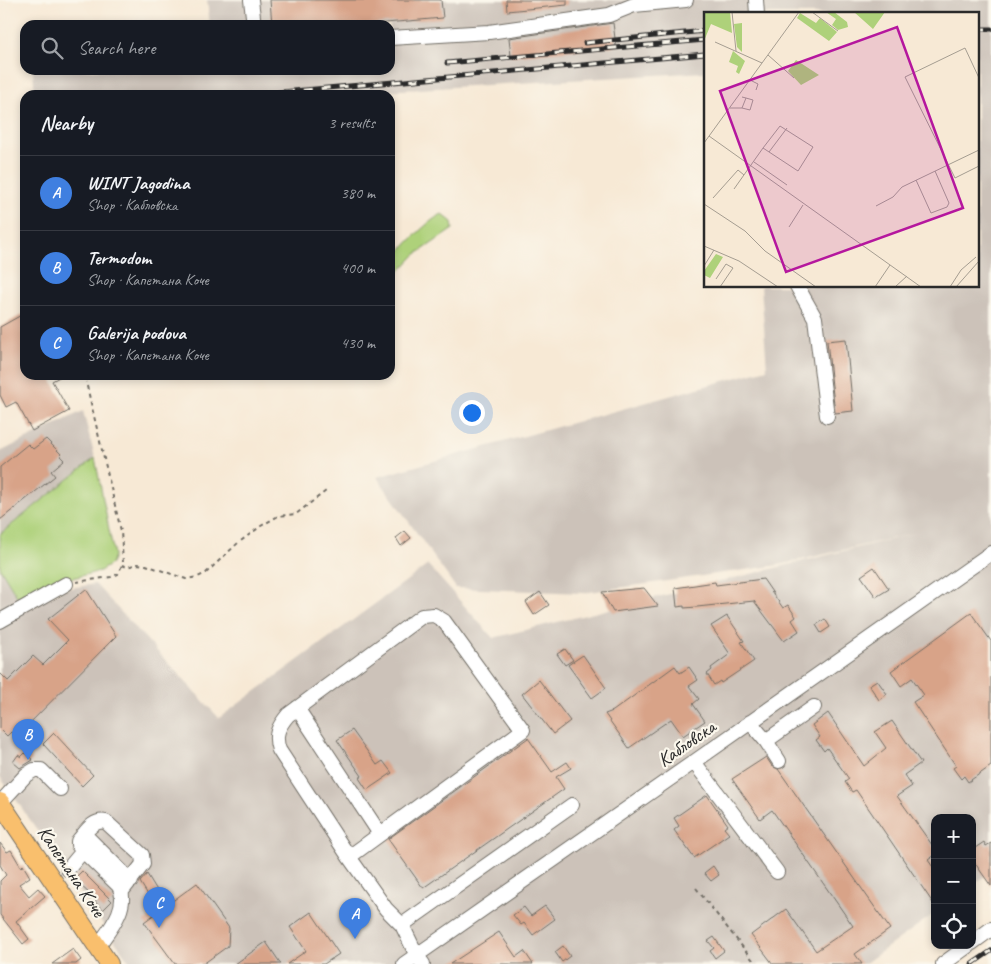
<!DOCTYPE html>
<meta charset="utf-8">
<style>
:root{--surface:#171b24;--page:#242831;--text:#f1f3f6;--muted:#9ea1a6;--line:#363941;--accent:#0b8043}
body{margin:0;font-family:Caveat,sans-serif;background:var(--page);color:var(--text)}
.controls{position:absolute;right:15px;bottom:15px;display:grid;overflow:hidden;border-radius:10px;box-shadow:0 2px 8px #0003}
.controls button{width:45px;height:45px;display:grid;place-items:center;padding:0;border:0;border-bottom:1px solid var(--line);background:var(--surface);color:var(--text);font:25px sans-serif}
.you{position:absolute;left:471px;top:412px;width:18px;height:18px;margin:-12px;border:4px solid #fff;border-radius:50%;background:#1a73e8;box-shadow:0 0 0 8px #1a73e833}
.badge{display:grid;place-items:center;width:32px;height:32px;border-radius:50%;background:var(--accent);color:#fff;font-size:16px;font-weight:700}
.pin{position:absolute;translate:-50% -41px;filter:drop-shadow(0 1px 2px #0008)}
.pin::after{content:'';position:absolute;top:26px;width:18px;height:15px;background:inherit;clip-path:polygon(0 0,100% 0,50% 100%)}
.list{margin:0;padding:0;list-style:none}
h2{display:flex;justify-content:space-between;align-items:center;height:65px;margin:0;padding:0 20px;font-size:21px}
h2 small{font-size:16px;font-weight:400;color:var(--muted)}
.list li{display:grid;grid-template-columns:32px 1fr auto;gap:15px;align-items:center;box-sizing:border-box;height:75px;padding:0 20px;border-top:1px solid var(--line)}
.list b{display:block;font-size:19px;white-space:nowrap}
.list p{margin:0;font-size:16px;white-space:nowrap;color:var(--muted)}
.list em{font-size:16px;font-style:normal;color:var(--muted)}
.icon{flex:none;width:28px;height:28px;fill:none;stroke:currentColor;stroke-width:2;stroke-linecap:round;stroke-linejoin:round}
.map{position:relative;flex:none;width:991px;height:964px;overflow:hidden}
.search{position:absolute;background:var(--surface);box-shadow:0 2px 8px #0003;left:20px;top:20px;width:375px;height:55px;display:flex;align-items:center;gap:12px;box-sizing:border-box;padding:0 18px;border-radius:15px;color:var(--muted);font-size:19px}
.panel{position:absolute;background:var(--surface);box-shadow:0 2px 8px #0003;left:20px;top:90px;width:375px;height:290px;border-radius:15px}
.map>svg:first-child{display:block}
.industrial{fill:#ccc2b9}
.green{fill:#aed17a;stroke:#6c7e52}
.building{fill:#d8a388}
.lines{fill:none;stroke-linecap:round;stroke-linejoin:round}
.minor-casing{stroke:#726e66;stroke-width:16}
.major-casing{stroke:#726e66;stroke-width:20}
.path{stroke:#726e66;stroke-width:2;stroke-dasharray:4 4;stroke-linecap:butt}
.minor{stroke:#fff;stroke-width:14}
.major{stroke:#f9bf6d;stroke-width:18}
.rail-casing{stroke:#2b2b2b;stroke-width:5}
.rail{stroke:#fbf7ec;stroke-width:3;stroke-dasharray:9;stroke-linecap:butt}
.labels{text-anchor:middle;stroke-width:4.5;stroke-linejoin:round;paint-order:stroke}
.street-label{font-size:20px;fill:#2b2b2b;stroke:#fbf7ec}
.inset-road{fill:none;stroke:#a59d91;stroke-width:1}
.view{fill:#b5179e;fill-opacity:0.15;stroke:#b5179e;stroke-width:2.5}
.inset-edge{fill:none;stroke:#2b2b2b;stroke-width:2.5}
</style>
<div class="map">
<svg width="991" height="964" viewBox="0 0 991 964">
<rect width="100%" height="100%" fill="#fbf7ec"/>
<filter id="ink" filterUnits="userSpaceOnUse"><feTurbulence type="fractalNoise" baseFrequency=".02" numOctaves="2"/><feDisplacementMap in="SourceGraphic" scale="10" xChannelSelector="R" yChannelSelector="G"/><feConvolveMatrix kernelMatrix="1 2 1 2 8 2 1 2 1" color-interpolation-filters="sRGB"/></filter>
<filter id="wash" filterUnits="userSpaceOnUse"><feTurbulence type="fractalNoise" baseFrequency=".0096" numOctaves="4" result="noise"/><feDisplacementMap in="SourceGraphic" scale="20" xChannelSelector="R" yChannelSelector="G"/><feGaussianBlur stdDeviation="1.12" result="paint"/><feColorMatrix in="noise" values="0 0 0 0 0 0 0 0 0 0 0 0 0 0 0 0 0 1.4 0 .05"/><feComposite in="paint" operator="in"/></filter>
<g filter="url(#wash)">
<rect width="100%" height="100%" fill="#f7e9d5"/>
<path class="industrial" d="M 207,0 L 991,0 L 991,872 L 972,885 L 972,818 L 935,818 L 935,913 L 864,964 L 131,964 L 0,777 L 0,625 L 65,589 L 95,584 L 219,718 L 428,565 L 493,638 L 924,531 L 779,565 L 582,593 L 456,588 L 377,477 L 767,369 L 761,286 L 977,286 L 977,14 L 705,14 L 705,72 L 317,95 L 35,95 L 33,70 L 390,70 L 390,25 L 210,25 Z
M 83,411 L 95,458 L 0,534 L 0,452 Z
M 0,568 L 21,603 L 0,616 Z"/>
<path class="green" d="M 442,214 L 452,222 L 453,229 L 415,255 L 390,281 L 390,261 C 405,247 425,222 442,214 Z
M 95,458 L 114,555 L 111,564 L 100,571 L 69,579 L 21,603 L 0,568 L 0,534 Z"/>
<g id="blocks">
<path class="building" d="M 270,0 L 441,0 L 443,18 L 362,25 L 272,25 Z
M 506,0 L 567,0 L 567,5 L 507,11 Z
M 613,23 L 616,46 L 511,56 L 509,38 Z
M 25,313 L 25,375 L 63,375 L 52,381 L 69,411 L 32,431 L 16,402 L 6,407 L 0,395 L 0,327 Z
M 846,339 L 853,411 L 835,413 L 827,341 Z
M 46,439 L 62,455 L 60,456 L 64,460 L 51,471 L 55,476 L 0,520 L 0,467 L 28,444 L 33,449 Z
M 405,531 L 411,538 L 401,546 L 396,538 Z
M 874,567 L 889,589 L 876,597 L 861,576 Z
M 763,579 L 783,608 L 788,605 L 796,617 L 792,620 L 799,631 L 784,641 L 754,601 L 697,607 L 684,608 L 684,606 L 677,607 L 675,588 L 715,582 L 716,585 Z
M 644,588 L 658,606 L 613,612 L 602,592 Z
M 86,589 L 116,636 L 16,737 L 11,732 L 7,736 L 0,729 L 0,673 L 8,681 L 33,656 L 43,665 L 68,640 L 48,619 Z
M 540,592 L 549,605 L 534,615 L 526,602 Z
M 971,613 L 991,641 L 991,766 L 968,782 L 964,776 L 961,779 L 953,768 L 956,766 L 913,702 L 924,695 L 912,678 L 901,686 L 891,671 Z
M 727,616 L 744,641 L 741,642 L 754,661 L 721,683 L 720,681 L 714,685 L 707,674 L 712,670 L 711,668 L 730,654 L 711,626 Z
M 825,619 L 830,627 L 821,633 L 816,625 Z
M 565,649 L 573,660 L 565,665 L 557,654 Z
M 583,655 L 606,688 L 592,698 L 568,665 Z
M 675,666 L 680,673 L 689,667 L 698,680 L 689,686 L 699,699 L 693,704 L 705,721 L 683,736 L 671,719 L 629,748 L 605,714 L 613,711 Z
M 539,680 L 570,721 L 553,734 L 522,694 Z
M 877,680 L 887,694 L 879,700 L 869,685 Z
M 828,713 L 864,766 L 886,748 L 875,732 L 892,721 L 921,763 L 904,775 L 912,786 L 897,796 L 935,849 L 935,855 L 928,860 L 935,870 L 935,906 L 856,790 L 852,792 L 845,782 L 849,779 L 827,748 L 824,751 L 816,740 L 820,737 L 812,725 Z
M 352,730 L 377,765 L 383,761 L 392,773 L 367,790 L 359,778 L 362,776 L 337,740 Z
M 54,733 L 93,775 L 82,786 L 43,744 Z
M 528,738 L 552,772 L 567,762 L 571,768 L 556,777 L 564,789 L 423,888 L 388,839 Z
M 25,753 L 33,760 L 20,768 L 13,762 L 18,755 L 21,757 Z
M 766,757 L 772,766 L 778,769 L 890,929 L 855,954 L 862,964 L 773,964 L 751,935 L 786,909 L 816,951 L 853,926 L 772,810 L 760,819 L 732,779 Z
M 707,795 L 728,825 L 724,828 L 729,834 L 694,858 L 674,830 L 679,826 L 674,818 Z
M 984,842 L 986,846 L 991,843 L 991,886 L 972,859 L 972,850 Z
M 0,843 L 7,852 L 11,850 L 21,867 L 23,865 L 30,877 L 19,884 L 29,896 L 38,888 L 45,896 L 16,921 L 29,939 L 23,944 L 0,915 L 0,881 L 6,875 L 0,865 Z
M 713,866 L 719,875 L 711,881 L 704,873 Z
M 82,871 L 112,901 L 103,910 L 95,902 L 96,900 L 74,879 Z
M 147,874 L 158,892 L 150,898 L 140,882 Z
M 197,883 L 229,928 L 228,946 L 203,964 L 175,964 L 144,922 Z
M 545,906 L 555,919 L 533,935 L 524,923 L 521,925 L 513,915 L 524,907 L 531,916 Z
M 311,912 L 339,954 L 324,964 L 287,964 L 306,951 L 290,927 Z
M 499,932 L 516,957 L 524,951 L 533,964 L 450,964 Z
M 714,937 L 724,951 L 715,958 L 710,951 L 714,948 L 708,941 Z
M 266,942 L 281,964 L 235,964 Z
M 563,946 L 570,956 L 562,962 L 555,952 Z
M 73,949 L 81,960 L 76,964 L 52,964 Z"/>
</g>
</g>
<g filter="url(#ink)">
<use href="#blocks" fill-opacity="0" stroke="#726e66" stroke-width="1"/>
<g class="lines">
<g class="minor-casing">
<path id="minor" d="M 251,0 L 254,25
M 756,0 L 757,14
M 390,38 L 489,32 L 609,15 L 634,5 L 686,0
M 797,286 L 815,318 L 827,416
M 0,621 L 66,584
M 297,708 L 380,834
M 750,722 L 766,741 L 779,761
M 766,741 L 814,707
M 694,762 L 777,872
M 0,803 L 26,775 L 34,770 L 41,770 L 60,789
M 84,834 L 131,881
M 83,851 L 78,845 L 78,841 C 86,832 93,819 106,822 L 142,855 L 143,864 L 122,891
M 349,857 L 523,730 L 444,621 L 434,615 L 422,616 L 288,715 C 278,727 274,735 279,750 L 349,857 L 386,909 L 402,925 L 417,956 L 423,964
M 68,869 L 83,851 L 119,886 C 130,907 109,930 98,946
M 402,925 L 572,805
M 972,943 L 991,929
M 404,964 L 694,762 L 991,553
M 943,964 L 969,945"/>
</g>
<g class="major-casing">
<path id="major" d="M 0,802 L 109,964"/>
</g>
<path class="path" d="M 122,565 L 127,567 L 138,564 L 146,565 L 186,579 L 198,577 L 206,573 L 238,543 L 261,526 L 278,516 L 296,514 L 326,491
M 76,582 L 111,577 L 118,574 L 123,563 L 121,531 L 86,382
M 696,888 L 756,964"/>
<use href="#minor" class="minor"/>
<use href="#major" class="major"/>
<g class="rail-casing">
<path id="rail" d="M 977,29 L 991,29
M 585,43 L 705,31
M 447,63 L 705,40
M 249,95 L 705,54
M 972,964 L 991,951"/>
</g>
<use href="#rail" class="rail"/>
</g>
</g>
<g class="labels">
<g class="street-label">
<text transform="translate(686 743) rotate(-35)" y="7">Кабловска</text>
<text transform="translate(72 871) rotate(56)" y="7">Капетана Коче</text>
</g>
</g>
<g transform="translate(704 12)">
<rect width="275" height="275" fill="#f7e9d5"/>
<path d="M 0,0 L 26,0 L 28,21 L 7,12 L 0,29 ZM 122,0 L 130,0 L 143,10 L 144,15 L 134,18 L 128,13 L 132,7 ZM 150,0 L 181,0 L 169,17 ZM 96,1 L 112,11 L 116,6 L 133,20 L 125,29 L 93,6 ZM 38,11 L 38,40 L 33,35 L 30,12 ZM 29,39 L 41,49 L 35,62 L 32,60 L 34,54 L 25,50 ZM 92,48 L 115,63 L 97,73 L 84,59 ZM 12,242 L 19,245 L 6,266 L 0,263 L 0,259 Z" fill="#aed17a"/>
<path class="inset-road" d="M 28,0 L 32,39M 108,0 L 134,19M 11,30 L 58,51M 64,43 L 90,66M 275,66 L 261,36 L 201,65 L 251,166 L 275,154M 46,68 L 54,72 L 52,78M 26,96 L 38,96 L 42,86 L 38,85M 38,96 L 46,98 L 49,88 L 42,86M 5,124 L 217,275M 0,131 L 95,0M 65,140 L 83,116M 50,150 L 83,173M 212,168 L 227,201 L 243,195 L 245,191 L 231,159M 30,177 L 59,136 L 76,114 L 109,135 L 94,159 L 59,136M 9,186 L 34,158 L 40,163M 0,192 L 41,219 L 61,239 L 112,275M 172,194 L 189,185 L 198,175 L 275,138M 85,215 L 99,193M 0,234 L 35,249 L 74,275M 0,254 L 10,238M 12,267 L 22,252 L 29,256 L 16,275M 171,275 L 186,253M 191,275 L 203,264M 246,275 L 257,258 L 272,245M 252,275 L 275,249"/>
<path class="view" d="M 193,15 L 259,196 L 82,260 L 16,79 Z"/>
<rect width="275" height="275" class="inset-edge"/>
</g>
</svg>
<div class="controls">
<button>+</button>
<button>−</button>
<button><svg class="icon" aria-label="locate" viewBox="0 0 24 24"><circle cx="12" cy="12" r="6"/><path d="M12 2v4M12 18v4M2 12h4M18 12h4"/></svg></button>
</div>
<div class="you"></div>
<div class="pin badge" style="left:355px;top:939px;background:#3f7fe0">A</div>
<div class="pin badge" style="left:28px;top:760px;background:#3f7fe0">B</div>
<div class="pin badge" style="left:159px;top:928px;background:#3f7fe0">C</div>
<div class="search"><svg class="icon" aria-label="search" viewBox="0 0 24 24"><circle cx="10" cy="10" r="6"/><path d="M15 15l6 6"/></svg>Search here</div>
<section class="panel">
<h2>Nearby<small>3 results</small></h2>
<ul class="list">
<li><span class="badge" style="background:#3f7fe0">A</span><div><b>WINT Jagodina</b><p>Shop · Кабловска</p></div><em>380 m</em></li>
<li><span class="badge" style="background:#3f7fe0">B</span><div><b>Termodom</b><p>Shop · Капетана Коче</p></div><em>400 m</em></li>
<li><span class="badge" style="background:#3f7fe0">C</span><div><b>Galerija podova</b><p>Shop · Капетана Коче</p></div><em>430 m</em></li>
</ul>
</section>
</div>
